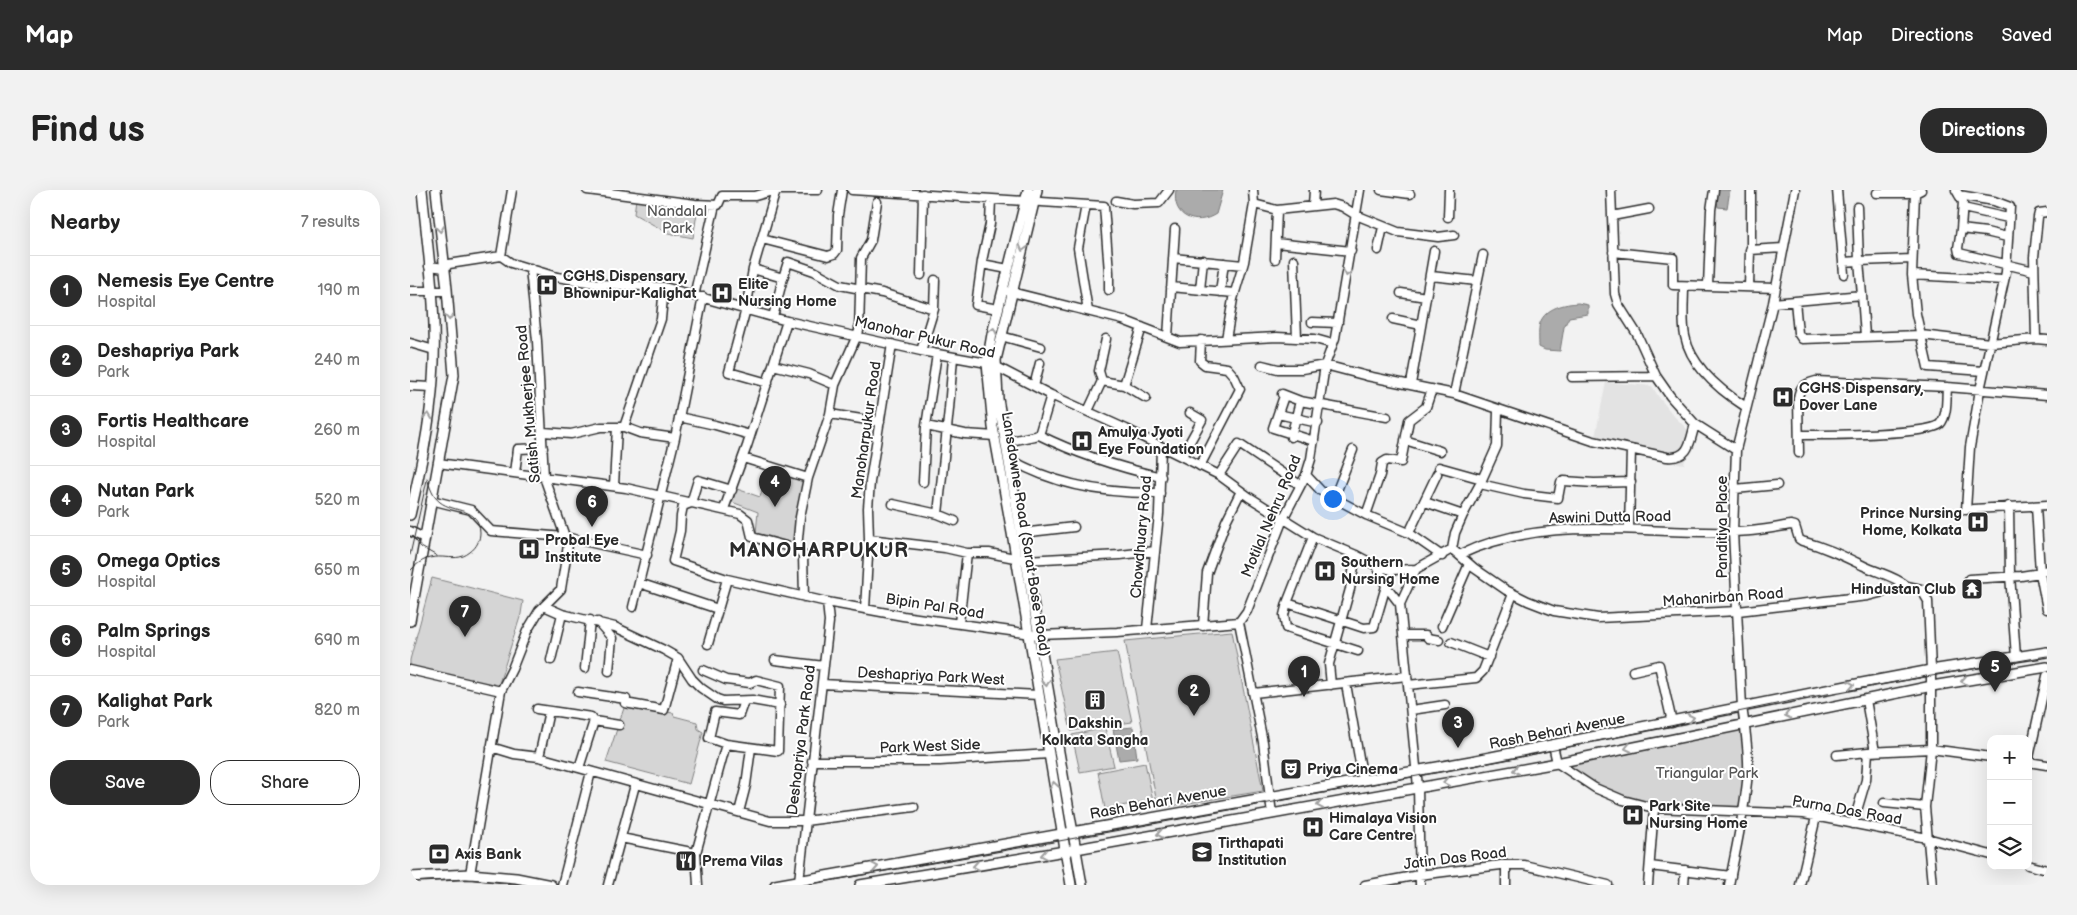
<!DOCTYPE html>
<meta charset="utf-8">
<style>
:root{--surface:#fff;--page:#f2f2f2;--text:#222;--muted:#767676;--line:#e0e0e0;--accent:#2b2b2b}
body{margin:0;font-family:"Balsamiq Sans",sans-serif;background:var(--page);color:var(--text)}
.controls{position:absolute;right:15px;bottom:15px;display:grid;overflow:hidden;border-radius:10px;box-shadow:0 5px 20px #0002}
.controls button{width:45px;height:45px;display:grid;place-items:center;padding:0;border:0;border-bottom:1px solid var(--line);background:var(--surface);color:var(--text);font:25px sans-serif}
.you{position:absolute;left:922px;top:308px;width:18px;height:18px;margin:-12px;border:4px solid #fff;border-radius:50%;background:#1a73e8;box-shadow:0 0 0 8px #1a73e833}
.badge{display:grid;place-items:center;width:32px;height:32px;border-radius:50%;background:var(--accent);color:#fff;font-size:16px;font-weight:700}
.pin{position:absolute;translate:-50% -41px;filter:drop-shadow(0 1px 2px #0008)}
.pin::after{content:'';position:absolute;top:26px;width:18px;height:15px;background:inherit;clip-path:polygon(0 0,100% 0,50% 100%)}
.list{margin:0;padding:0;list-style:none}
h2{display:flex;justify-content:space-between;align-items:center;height:65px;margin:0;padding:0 20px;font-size:21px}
h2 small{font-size:16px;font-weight:400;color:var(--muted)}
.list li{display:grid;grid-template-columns:32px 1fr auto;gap:15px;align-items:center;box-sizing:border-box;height:70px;padding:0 20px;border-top:1px solid var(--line)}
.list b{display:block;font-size:19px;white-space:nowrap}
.list p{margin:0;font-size:16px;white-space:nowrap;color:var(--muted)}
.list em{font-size:16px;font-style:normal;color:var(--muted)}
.actions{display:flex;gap:10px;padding:15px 20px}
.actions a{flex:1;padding:11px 0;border:1px solid var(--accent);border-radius:20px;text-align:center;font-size:18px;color:var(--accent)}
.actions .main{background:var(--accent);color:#fff}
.icon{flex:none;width:28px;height:28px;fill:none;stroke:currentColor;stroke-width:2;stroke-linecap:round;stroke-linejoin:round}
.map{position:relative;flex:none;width:1637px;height:695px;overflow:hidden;border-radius:20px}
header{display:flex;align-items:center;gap:30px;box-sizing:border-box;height:70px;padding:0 25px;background:var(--accent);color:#fff}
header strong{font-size:24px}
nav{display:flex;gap:28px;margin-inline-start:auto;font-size:18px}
.intro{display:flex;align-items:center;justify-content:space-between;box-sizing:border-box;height:120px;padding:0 30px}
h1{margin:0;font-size:35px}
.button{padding:12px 22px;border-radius:20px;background:var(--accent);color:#fff;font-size:18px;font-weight:700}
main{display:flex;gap:30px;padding:0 30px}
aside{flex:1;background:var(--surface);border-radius:20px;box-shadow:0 5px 20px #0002}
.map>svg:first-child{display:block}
.built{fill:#e3e3e3}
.green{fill:#d5d5d5;stroke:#808080}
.water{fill:#ababab;stroke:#787878}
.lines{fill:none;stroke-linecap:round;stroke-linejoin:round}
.minor-casing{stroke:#2b2b2b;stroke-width:11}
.major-casing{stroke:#2b2b2b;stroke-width:12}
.minor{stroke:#fff;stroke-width:8}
.major{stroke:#fff;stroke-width:9}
.tram{stroke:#2b2b2b;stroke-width:1}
.oneway{stroke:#a0a0a0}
.labels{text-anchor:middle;stroke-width:4;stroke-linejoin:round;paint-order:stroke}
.park-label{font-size:15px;fill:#565656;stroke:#fff}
.poi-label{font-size:15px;font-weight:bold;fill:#2b2b2b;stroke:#fff;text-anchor:start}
.street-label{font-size:15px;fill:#2b2b2b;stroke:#fff}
.district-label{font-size:20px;font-weight:bold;letter-spacing:1px;fill:#2b2b2b;stroke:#fff}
</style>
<header>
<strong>Map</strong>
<nav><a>Map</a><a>Directions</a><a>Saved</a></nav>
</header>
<div class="intro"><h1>Find us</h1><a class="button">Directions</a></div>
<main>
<aside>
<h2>Nearby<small>7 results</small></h2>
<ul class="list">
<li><span class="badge">1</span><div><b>Nemesis Eye Centre</b><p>Hospital</p></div><em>190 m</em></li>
<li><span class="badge">2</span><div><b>Deshapriya Park</b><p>Park</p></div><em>240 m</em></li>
<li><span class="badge">3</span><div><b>Fortis Healthcare</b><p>Hospital</p></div><em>260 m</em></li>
<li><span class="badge">4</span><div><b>Nutan Park</b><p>Park</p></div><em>520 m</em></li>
<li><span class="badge">5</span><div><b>Omega Optics</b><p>Hospital</p></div><em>650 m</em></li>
<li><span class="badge">6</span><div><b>Palm Springs</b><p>Hospital</p></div><em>690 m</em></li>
<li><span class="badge">7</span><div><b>Kalighat Park</b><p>Park</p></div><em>820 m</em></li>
</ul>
<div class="actions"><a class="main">Save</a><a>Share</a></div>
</aside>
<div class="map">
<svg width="1637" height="695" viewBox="0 0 1637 695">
<rect width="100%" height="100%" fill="#f2f2f2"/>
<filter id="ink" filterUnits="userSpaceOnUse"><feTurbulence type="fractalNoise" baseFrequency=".02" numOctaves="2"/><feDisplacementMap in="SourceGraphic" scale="10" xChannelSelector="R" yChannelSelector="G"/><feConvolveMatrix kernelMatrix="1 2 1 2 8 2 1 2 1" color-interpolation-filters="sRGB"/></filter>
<g filter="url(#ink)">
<path class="built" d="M 1196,192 L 1242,196 L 1248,206 L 1264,226 L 1283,245 L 1274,274 L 1183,257 Z"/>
<path class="green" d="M 226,9 L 288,17 L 283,48 L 258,43 L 224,24 Z
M 359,279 L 398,286 L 395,322 L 387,361 L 345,353 L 348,322 L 322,312 L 327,299 L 350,307 Z
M 22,388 L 113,411 L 111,424 L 86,503 L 0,482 L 0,470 Z
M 822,441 L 853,601 L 748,618 L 715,451 Z
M 707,462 L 722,532 L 661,541 L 645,469 Z
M 215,515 L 263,523 L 264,526 L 287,532 L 288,539 L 293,542 L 279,594 L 196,572 Z
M 695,538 L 704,576 L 670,582 L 662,545 Z
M 1339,538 L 1332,619 C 1294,617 1250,621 1214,608 C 1192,600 1173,587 1154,575 L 1212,565 Z
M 735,573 L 743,610 L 695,619 L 688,582 Z"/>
<path class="water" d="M 766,0 L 813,0 L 806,24 C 786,37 761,27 766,0 Z
M 1305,0 L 1320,0 L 1317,18 L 1308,17 Z
M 1168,113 L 1178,115 L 1178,124 L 1159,127 L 1154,137 L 1150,161 L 1135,160 L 1129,157 C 1129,150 1128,139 1130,133 C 1136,117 1155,114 1168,113 Z
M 723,537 L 727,568 L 709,570 L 703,539 Z"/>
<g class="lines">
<g class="minor-casing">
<path id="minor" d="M 177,0 L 285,14 L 308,15 L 312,6 L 345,6 L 366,0 L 408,0
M 442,0 L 694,16 L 699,82 L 699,100
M 971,0 L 1000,4
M 1201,0 L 1205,104 L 1208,114 L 1227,144 L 1246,186 L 1260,206 L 1285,234 L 1326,260
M 1341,0 L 1341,58
M 1427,0 L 1434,84
M 1546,0 L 1553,12 L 1551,39 L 1576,42 L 1597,47
M 1467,3 L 1505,3 L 1511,0
M 1505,3 L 1502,85 L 1506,124 L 1518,177 L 1574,181
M 1549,5 L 1584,11 L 1600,17 L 1596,82 L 1570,200 L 1560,257 L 1556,320
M 581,9 L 580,34 L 572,71 L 566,115 L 588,119
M 706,11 L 723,14 L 749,13 L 759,0
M 844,14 L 867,20 L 923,14 L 933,17 L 946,25 L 988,42 L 1028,47 L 1044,45
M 676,15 L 668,58 L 678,121
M 903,16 L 904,0
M 1553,18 L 1598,28
M 1637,22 L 1629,23 L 1628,27 L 1624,67 L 1626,149 L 1637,150
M 1202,26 L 1239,19
M 1038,27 L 1039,0
M 1551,39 L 1548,58 L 1549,63 L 1624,81
M 352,49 L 418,66 L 424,64 L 427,60 L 428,25 L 432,0
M 866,53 L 941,61
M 968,60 L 973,37
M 1203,62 L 1263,68 L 1263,95 L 1366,98
M 91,66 L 102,0
M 763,68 L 833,75
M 865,69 L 867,20
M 884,70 L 887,148
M 1433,72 L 1449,71 L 1447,17
M 572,74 L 598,79
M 19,76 L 35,78 L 39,74 L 91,66 L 101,73 L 147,87 L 190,94 L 254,97 L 377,131 L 511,161 L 577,173 L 587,177 L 641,205 L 716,239 L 809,285 L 839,307 L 903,347 L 946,365 L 967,376 L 981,380 L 1006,379
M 343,79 L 373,88 L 378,72 L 404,81 L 430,95 L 472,103 L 524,119
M 511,85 L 513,4
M 1502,85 L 1594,90
M 1021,86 L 1067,91
M 1274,96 C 1274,112 1272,130 1275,146 C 1281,177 1311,201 1336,217
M 1298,96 L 1301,20 L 1304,0
M 761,97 L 824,103
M 1339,97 L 1340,60 L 1373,58
M 593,100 L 713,130 L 770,152 L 867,147 L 905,149 L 923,154
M 790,100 L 793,70
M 0,101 L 37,101
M 810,102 L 814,73
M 991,103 L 1016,107
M 1452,105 L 1449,71 L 1502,69
M 284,106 L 305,15
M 1385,111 L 1388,143 L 1392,149 L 1511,145 L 1580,153 L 1626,149
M 1363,113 L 1452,105 L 1455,146
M 363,127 L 373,88
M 983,129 L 1011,135
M 902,132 L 928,133
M 591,146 L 631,157
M 758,147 L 765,39
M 816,149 L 823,109 L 834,72 L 844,14 L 843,0
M 0,153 L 24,160
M 511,161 L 524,119 L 525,90
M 363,175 L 399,184 L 425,195
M 852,175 L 868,179 L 892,179 L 915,175 L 957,186 L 1044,204 L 1183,251 L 1257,267 C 1280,269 1280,251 1285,234
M 1162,187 L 1246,186
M 692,191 L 689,181 L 696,149
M 358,193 L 319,182 L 336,119 L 343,79 L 366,0
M 1001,194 L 1024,61
M 714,195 L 736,208
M 0,196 L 22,197
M 624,196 L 630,173
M 872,204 L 890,211 L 977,227
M 1044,204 L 1073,65
M 874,206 L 863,238 L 904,251
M 678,221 L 692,191 L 714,195 L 732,137
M 420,224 L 425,195 L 449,141 L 451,68 L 461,50 L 467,12
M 868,224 L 908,233
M 269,227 L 305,235 L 340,245
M 516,236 L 555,244 L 585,246
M 214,237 L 251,129 L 254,97
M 133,242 L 161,244 L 191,237 L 214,237 L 230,243 L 265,248
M 629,245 C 667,264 708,277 751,287
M 1390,245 C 1411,245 1519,245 1530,234 C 1538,225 1536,208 1537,197
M 881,247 L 890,211
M 995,250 L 1030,261
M 596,252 L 629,245 L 641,205
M 1389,263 L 1388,209 C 1389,197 1394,194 1406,191 L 1537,197 L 1637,205
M 772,266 L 792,230 L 780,223
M 333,268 L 398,288
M 598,268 C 643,295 698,304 750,303
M 28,273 L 216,298 L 330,324 L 338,330 L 342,347 L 387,359 L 393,365 L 394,407
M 790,276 L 830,199 L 824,186 L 817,178 L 795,175 L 790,171 L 791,150
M 1029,277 L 1072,289
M 105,283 L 108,259 L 133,258
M 809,285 L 829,254 L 890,295
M 896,285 L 911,301 L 956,325 L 999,343 L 1032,366
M 1154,291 L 1184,293 L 1221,292
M 513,292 L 516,236 L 527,164
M 1070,294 L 1114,304 L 1148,308 L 1151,292
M 204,296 L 207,237
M 1325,299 L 1367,295
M 322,300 L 288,290 L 281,313 L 273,316 L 271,326 L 270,341 L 263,371 L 317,389 L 417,412 L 493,426 L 629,445 L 707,442 L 829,432 L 837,421 L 873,329 L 896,285 L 901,269 L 915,175 L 925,148 L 950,0
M 924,308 L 943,260
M 21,310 L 61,320 L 81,341 L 155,347 L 237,365
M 1015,312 L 1053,325
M 483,314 L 528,324 L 545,331
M 1599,316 L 1600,385 L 1606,467
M 1626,316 L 1630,383 L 1637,419
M 314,319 L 337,256 L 377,131
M 1563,319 L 1637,315
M 528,324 L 539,219 L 543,167
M 956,325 L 970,285 L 972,273 L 977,270 L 991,272 L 999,230 L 1016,217 L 1022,199
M 1219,339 L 1221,259
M 0,341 L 14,348
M 611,343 L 664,337
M 999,343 L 1027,284
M 459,349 L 535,358 L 557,363 L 579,363 L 615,370 L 710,365 L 745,361
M 387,359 L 390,327 L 398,288 L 420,224 L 470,232
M 1042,359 L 1045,343 L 1053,325 L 1070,294 L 1087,256 L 1088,220
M 1049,365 L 1064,378 L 1096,400 L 1118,411 L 1144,421 L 1188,428 L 1328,421 L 1458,406 L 1497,396 L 1511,399 L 1518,411 L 1521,480 L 1521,559 L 1515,617 L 1522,695
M 967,376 L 976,396 L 990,414
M 1559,389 L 1611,386 L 1630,383 L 1637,380
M 229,393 L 308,419
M 877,413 L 903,347
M 134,416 L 152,424 L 205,437 L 254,460 L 268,468 L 282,489 L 291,498 L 307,509 L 313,511 L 342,510 L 370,515
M 223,417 L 265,248 L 293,107
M 455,419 L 459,349 L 458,318 L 460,292 L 482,154
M 188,432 L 202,448 L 199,481
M 829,432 L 853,552 L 862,624
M 549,433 L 557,363
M 793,436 L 797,383 L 816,331 L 831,301
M 1032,436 L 1059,374
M 737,439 L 749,324 L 751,257
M 993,445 L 1016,445 L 1018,448 L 1029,450
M 1041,452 L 1079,467
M 298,454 L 317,389
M 948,461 L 876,438 L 874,425 L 877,413 L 954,438 L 964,437 L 976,396
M 141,470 L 152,424
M 365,470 L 414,476
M 175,478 L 180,430
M 0,480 L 91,501
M 1223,481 L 1249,475 L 1262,532
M 412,494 L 628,505
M 936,494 L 953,590
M 921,495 L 919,474 L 940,399 L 946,365
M 998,495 L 1066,488 L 1073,481 L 1103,404
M 168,502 L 216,509 L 215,513 L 254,520 L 268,468
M 844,503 L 997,486
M 1456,510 L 1465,562
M 127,519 L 181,527 L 184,531
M 1001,520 L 1035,515
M 316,554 L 299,548 L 305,522 L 329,525 L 334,511
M 1143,555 L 1147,573 L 1185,598 L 1213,610 L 1244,618 L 1394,624 L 1517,648 L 1581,665
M 81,557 L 104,564 L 129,567 L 360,631 L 395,631 L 504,617
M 1427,565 L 1458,562 L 1521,559 L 1581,567
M 129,567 L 139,521
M 402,571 L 530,571 L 639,564
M 1618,572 L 1637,486
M 1618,572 L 1637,575
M 169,578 L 184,531 L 209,535
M 1474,613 L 1515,617
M 329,622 L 336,595 L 341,558
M 1443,634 L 1456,590 L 1458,562
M 211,648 L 286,663
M 1096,675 L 1096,695
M 1618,675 L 1637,680
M 1240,676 L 1321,686
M 60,684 L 91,501 L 102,479 L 117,441 L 129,421 L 151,399 L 158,355 L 134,287 L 127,151 L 120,78
M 389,691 L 419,432 L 417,412
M 152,695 L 181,582
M 198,695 L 225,595
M 288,695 L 286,663 L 316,554 L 368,561 L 370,496 L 346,490 L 340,493 L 316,490 L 293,480
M 955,695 L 1009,685 L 1091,675 L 1114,675 L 1198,695
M 1010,695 L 1008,597 L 990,414 L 1006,379 L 1042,359 L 1049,365 C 1136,323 1232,345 1324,342 C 1343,342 1362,338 1381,335 L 1385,336 L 1389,349 L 1392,351 C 1415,357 1433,366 1454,376 C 1469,383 1484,386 1497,396
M 1238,695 L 1244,618
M 1274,695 L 1275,680
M 1319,695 C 1326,658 1335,620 1338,582 C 1339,561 1335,537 1332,517 L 1323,342 L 1326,260 L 1363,113 L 1385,0
M 1390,695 L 1406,627"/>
</g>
<g class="major-casing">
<path id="major" d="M 618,0 L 582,144 L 577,173 L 583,237 L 602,343 L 661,695
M 627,0 L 586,170 L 588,209 L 672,695
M 0,325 C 10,281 20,235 23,190 C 28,127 18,63 12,0
M 0,431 L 44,185 L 37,99 L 26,0
M 0,687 L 60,684 L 106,688 L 141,695
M 365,695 L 1061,571 L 1452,493 L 1521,480 L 1637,462
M 450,695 L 655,661 L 1147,573 L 1522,496 L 1637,477"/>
</g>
<use href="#minor" class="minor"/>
<use href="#major" class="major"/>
<path class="tram" d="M 2,346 L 11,357 L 27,366
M 0,365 L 17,290
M 0,381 C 24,354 42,377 60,362 C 67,357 70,350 70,342 C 69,317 44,323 30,312 C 22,306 20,297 17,288
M 0,692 L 56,689 L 114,695
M 395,695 L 638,653 L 1101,569 L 1400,507 L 1637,466"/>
</g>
<defs><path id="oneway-chevron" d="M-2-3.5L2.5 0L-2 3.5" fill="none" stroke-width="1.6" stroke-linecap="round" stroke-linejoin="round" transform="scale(1.25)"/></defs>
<g class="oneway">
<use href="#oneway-chevron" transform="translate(30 39) rotate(83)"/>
<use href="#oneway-chevron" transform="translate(613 58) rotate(105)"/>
<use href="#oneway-chevron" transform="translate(937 83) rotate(101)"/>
<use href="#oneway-chevron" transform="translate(39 127) rotate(86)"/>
<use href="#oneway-chevron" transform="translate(583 141) rotate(-77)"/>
<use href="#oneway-chevron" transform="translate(18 226) rotate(-82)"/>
<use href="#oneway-chevron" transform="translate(1554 491) rotate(171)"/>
<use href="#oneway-chevron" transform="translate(636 493) rotate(81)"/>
<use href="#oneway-chevron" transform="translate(1441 495) rotate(-11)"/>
<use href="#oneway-chevron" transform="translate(1378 525) rotate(169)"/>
<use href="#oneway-chevron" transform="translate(1281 528) rotate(-12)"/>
<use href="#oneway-chevron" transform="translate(1218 558) rotate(168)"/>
<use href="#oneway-chevron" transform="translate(1106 580) rotate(170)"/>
<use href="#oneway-chevron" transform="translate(1036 592) rotate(170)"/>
<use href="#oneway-chevron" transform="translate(644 595) rotate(-99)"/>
<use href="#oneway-chevron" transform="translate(910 615) rotate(170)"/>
<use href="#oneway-chevron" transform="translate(750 644) rotate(170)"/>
<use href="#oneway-chevron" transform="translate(634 665) rotate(170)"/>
<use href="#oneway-chevron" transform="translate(566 676) rotate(170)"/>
<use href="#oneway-chevron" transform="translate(465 677) rotate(-10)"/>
</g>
</g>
<defs>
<g id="hospital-square" transform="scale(1.125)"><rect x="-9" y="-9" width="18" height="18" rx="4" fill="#2b2b2b" stroke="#fff"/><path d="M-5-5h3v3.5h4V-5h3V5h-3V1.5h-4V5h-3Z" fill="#fff"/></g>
<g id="temple-square" transform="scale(1.125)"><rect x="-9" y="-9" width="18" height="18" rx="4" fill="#2b2b2b" stroke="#fff"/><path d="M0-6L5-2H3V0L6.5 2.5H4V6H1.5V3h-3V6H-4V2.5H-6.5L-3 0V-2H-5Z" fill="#fff"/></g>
<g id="building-square" transform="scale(1.125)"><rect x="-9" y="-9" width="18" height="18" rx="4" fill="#2b2b2b" stroke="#fff"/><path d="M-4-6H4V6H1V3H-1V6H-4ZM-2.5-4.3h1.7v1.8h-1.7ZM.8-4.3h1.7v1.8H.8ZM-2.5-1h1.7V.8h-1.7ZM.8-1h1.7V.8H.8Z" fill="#fff"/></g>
<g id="theatre-square" transform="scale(1.125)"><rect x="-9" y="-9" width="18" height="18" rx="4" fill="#2b2b2b" stroke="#fff"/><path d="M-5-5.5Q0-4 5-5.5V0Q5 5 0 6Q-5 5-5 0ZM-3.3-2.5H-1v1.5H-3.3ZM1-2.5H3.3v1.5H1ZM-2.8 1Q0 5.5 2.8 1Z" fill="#fff"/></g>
<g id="school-square" transform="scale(1.125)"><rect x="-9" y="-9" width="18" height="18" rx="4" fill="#2b2b2b" stroke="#fff"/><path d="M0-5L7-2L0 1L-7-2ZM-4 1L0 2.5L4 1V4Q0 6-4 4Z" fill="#fff"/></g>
<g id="bank-square" transform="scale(1.125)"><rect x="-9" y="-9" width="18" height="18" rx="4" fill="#2b2b2b" stroke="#fff"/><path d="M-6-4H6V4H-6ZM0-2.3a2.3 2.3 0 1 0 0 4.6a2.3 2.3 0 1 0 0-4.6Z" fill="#fff"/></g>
<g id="restaurant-square" transform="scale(1.125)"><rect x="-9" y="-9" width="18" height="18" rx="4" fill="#2b2b2b" stroke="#fff"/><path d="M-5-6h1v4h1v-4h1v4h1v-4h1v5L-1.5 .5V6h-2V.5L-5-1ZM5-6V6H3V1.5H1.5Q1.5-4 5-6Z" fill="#fff"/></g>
</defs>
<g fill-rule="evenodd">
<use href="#hospital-square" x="137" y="95"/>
<use href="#hospital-square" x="312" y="103"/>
<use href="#hospital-square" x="1373" y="207"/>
<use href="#hospital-square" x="672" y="251"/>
<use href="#hospital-square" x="1568" y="332"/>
<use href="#hospital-square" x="119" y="359"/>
<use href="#hospital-square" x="915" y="381"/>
<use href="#temple-square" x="1562" y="399"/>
<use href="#building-square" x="685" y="510"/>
<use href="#theatre-square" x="881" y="579"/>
<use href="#hospital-square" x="1223" y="625"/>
<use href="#hospital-square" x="903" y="637"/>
<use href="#school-square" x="792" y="662"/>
<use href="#bank-square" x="29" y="664"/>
<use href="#restaurant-square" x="276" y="671"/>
</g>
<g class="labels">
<g class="park-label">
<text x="267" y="26">Nandalal<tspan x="267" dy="17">Park</tspan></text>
<text x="1297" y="588">Triangular Park</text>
</g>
<g class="poi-label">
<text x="153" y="91">CGHS Dispensary,<tspan x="153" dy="17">Bhownipur-Kalighat</tspan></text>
<text x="328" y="99">Elite<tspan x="328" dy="17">Nursing Home</tspan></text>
<text x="1389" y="203">CGHS Dispensary,<tspan x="1389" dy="17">Dover Lane</tspan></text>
<text x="688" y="247">Amulya Jyoti<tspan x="688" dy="17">Eye Foundation</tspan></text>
<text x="1552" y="328" text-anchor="end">Prince Nursing<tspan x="1552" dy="17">Home, Kolkata</tspan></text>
<text x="135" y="355">Probal Eye<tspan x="135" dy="17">Institute</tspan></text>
<text x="931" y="377">Southern<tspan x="931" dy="17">Nursing Home</tspan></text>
<text x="1546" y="404" text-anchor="end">Hindustan Club</text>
<text x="685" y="538" text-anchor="middle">Dakshin<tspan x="685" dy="17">Kolkata Sangha</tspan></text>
<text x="897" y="584">Priya Cinema</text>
<text x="1239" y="621">Park Site<tspan x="1239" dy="17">Nursing Home</tspan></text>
<text x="919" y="633">Himalaya Vision<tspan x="919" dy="17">Care Centre</tspan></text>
<text x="808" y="658">Tirthapati<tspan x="808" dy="17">Institution</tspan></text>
<text x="45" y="669">Axis Bank</text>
<text x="292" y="676">Prema Vilas</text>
</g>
<g class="street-label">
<text transform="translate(515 147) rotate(13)" y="5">Manohar Pukur Road</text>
<text transform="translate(118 214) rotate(-95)" y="5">Satish Mukherjee Road</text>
<text transform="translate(456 240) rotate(-82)" y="5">Manoharpukur Road</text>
<text transform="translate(861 326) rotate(-67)" y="5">Motilal Nehru Road</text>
<text transform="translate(1200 327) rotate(-1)" y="5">Aswini Dutta Road</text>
<text transform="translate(1312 337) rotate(-90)" y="5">Panditiya Place</text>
<text transform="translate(616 344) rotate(81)" y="5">Lansdowne Road (Sarat Bose Road)</text>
<text transform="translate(731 347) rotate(-85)" y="5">Chowdhuary Road</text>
<text transform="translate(1313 407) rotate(-4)" y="5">Mahanirban Road</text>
<text transform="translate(525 416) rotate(9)" y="5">Bipin Pal Road</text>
<text transform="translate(521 486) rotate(3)" y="5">Deshapriya Park West</text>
<text transform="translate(1147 541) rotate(-11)" y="5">Rash Behari Avenue</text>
<text transform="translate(391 550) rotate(-83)" y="5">Deshapriya Park Road</text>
<text transform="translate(520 556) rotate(-2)" y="5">Park West Side</text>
<text transform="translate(748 612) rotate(-10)" y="5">Rash Behari Avenue</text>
<text transform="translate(1437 620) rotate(10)" y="5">Purna Das Road</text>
<text transform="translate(1045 668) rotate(-7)" y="5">Jatin Das Road</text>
</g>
<g class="district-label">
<text x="409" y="367">MANOHARPUKUR</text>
</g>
</g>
</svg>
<div class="controls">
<button>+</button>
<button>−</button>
<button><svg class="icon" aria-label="layers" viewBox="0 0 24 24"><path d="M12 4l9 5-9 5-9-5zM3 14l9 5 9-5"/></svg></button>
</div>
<div class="you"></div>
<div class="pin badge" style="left:894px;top:507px">1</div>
<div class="pin badge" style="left:784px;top:526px">2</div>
<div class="pin badge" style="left:1048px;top:558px">3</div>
<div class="pin badge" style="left:365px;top:317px">4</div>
<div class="pin badge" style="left:1585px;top:502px">5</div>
<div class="pin badge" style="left:182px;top:337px">6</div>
<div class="pin badge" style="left:55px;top:447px">7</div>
</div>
</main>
